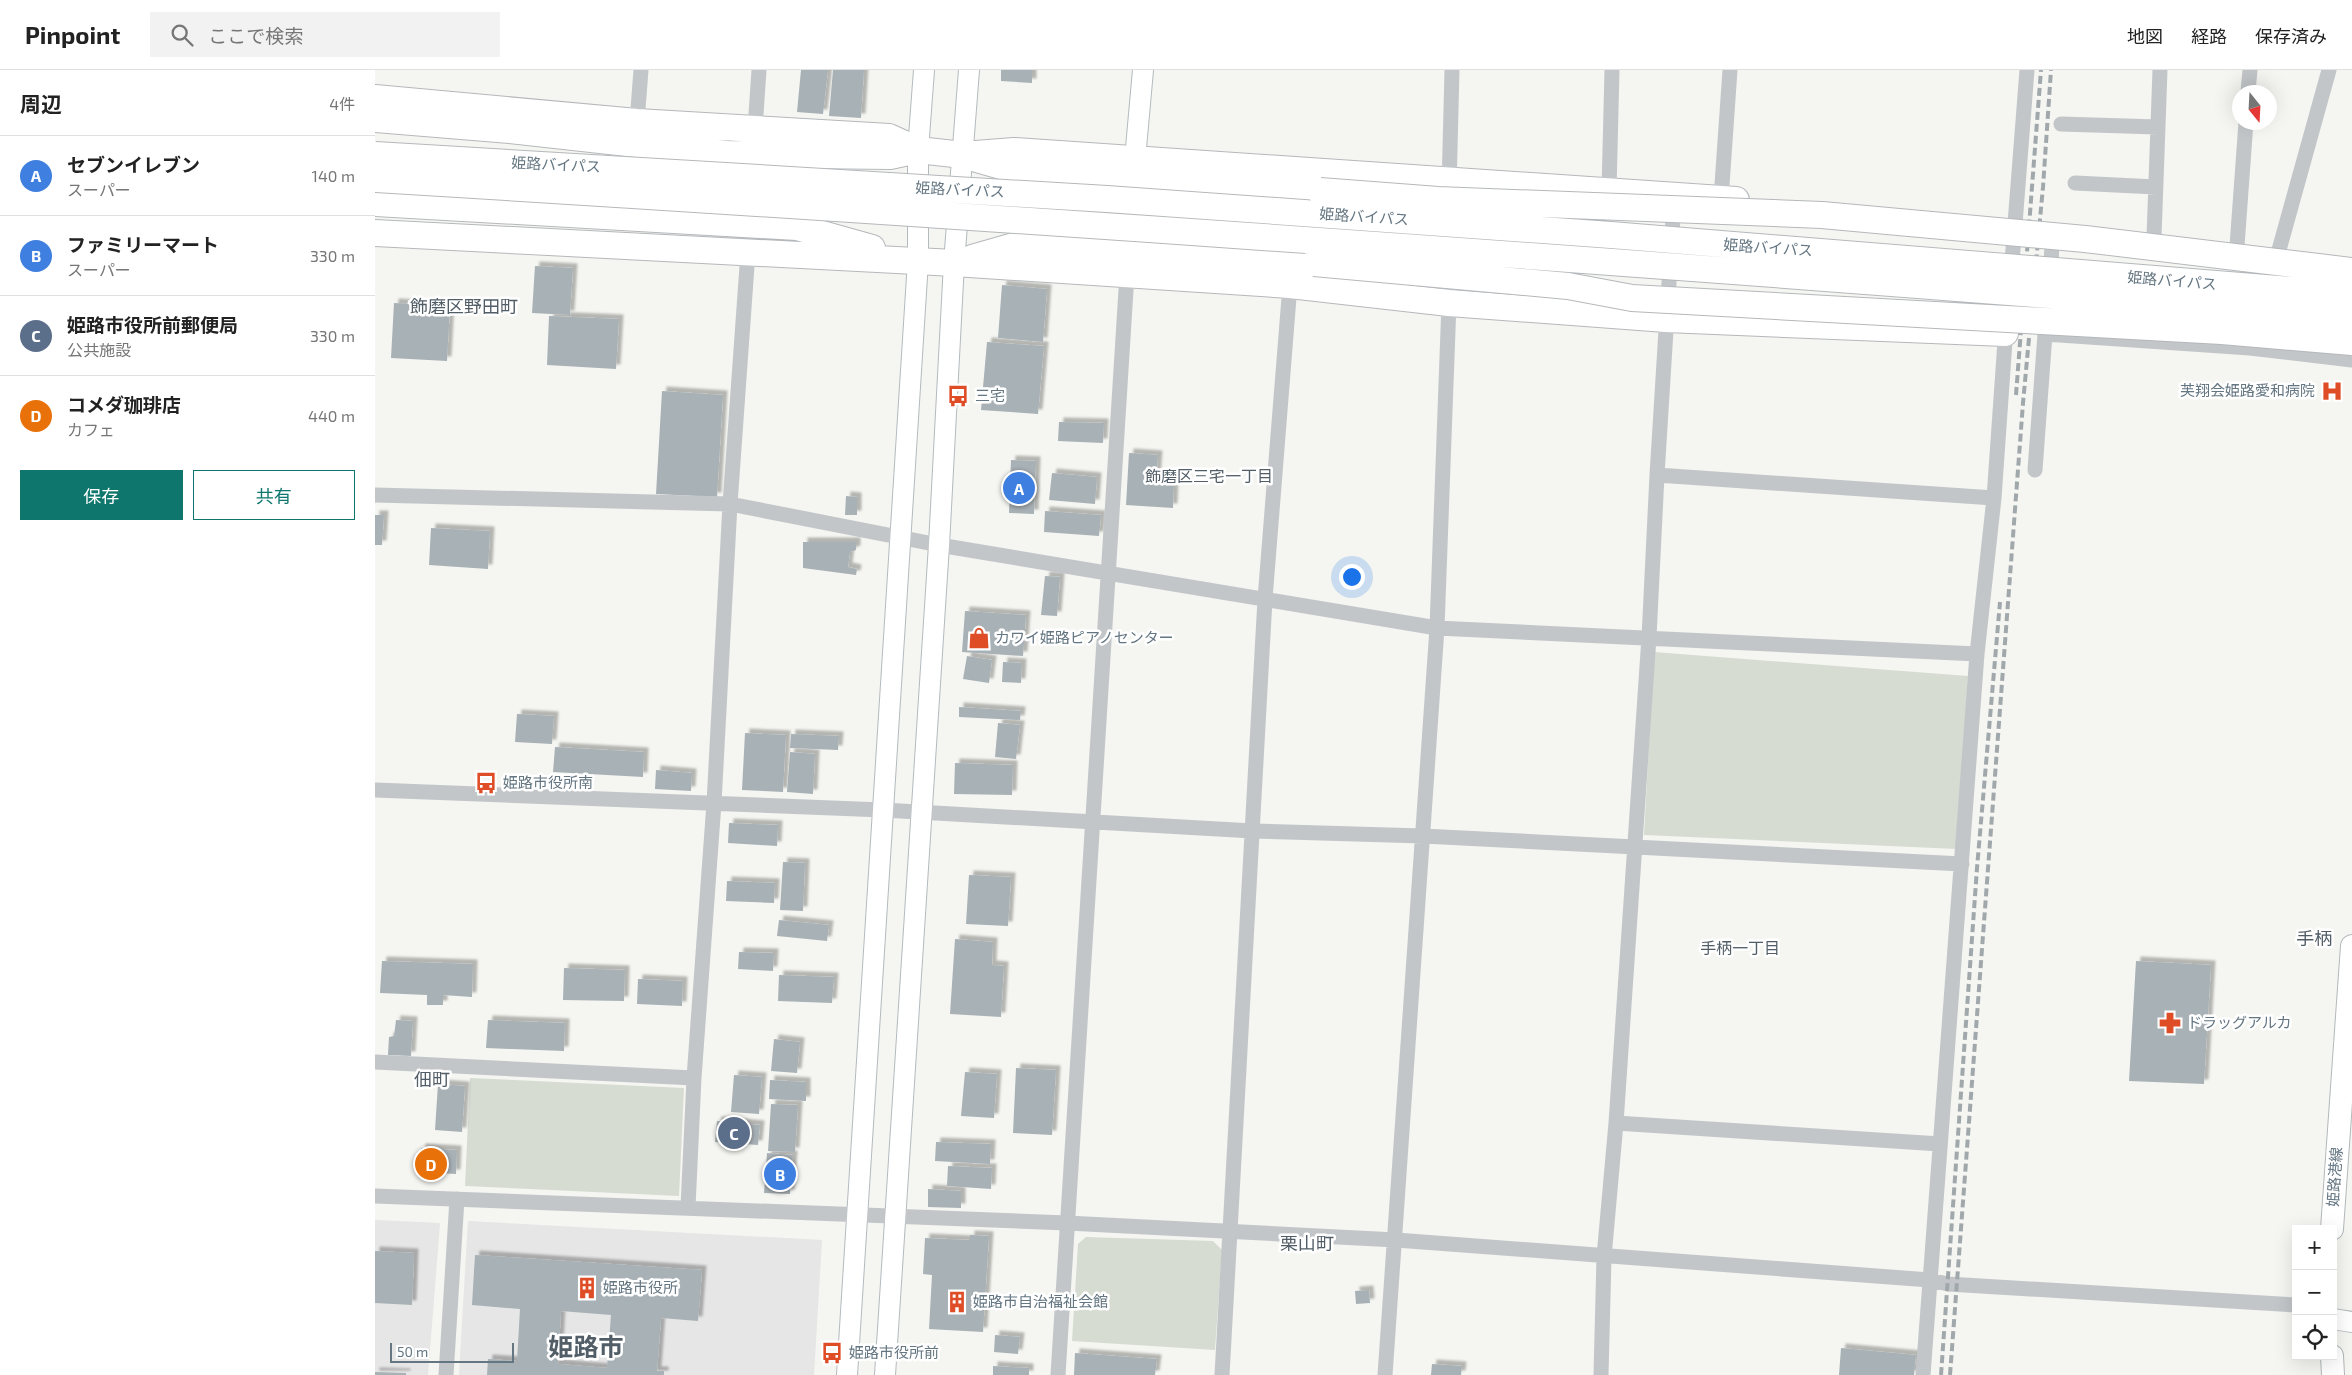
<!DOCTYPE html>
<html lang="ja">
<meta charset="utf-8">
<style>
:root{--surface:#fff;--page:#f2f2f2;--text:#222;--muted:#767676;--line:#e0e0e0;--accent:#0f766e}
body{margin:0;font-family:"Exo 2","Noto Sans JP",sans-serif;background:var(--page);color:var(--text)}
.controls{position:absolute;right:15px;bottom:15px;display:grid;overflow:hidden;border-radius:0px;box-shadow:0 5px 20px #0002}
.controls button{width:45px;height:45px;display:grid;place-items:center;padding:0;border:0;border-bottom:1px solid var(--line);background:var(--surface);color:var(--text);font:25px sans-serif}
.compass{position:absolute;left:1857px;top:15px;width:45px;height:45px;border-radius:50%;background:var(--surface);box-shadow:0 5px 20px #0002;rotate:162deg}
.scale{position:absolute;left:15px;bottom:12px;width:124px;box-sizing:border-box;padding-left:5px;border:2px solid #647682;border-top:0;font-size:14px;line-height:18px;white-space:nowrap;color:#647682;-webkit-text-stroke:4px #fff;paint-order:stroke}
.you{position:absolute;left:976px;top:506px;width:18px;height:18px;margin:-12px;border:4px solid #fff;border-radius:50%;background:#1a73e8;box-shadow:0 0 0 8px #1a73e833}
.badge{display:grid;place-items:center;width:32px;height:32px;border-radius:50%;background:var(--accent);color:#fff;font-size:16px;font-weight:700}
.pin{position:absolute;translate:-50% -50%;border:2px solid #fff;box-shadow:0 1px 5px #0006}
.list{margin:0;padding:0;list-style:none}
h2{display:flex;justify-content:space-between;align-items:center;height:65px;margin:0;padding:0 20px;font-size:21px}
h2 small{font-size:16px;font-weight:400;color:var(--muted)}
.list li{display:grid;grid-template-columns:32px 1fr auto;gap:15px;align-items:center;box-sizing:border-box;height:80px;padding:0 20px;border-top:1px solid var(--line)}
.list b{display:block;font-size:19px;white-space:nowrap}
.list p{margin:0;font-size:16px;white-space:nowrap;color:var(--muted)}
.list em{font-size:16px;font-style:normal;color:var(--muted)}
.actions{display:flex;gap:10px;padding:15px 20px}
.actions a{flex:1;padding:11px 0;border:1px solid var(--accent);border-radius:0px;text-align:center;font-size:18px;color:var(--accent)}
.actions .main{background:var(--accent);color:#fff}
.icon{flex:none;width:28px;height:28px;fill:none;stroke:currentColor;stroke-width:2;stroke-linecap:round;stroke-linejoin:round}
.map{position:relative;flex:none;width:1977px;height:1305px;overflow:hidden}
header{display:flex;align-items:center;gap:30px;box-sizing:border-box;height:70px;padding:0 25px;background:var(--surface);border-bottom:1px solid var(--line)}
header strong{font-size:24px}
nav{display:flex;gap:28px;margin-inline-start:auto;font-size:18px}
.search{width:350px;height:45px;background:var(--page);display:flex;align-items:center;gap:12px;box-sizing:border-box;padding:0 18px;border-radius:0px;color:var(--muted);font-size:19px}
main{display:flex}
aside{flex:1;background:var(--surface)}
.map>svg:first-child{display:block}
.built{fill:#e5e6e5}
.green{fill:#d6dcd2}
.building{fill:#a8b1b6;fill-rule:evenodd;filter:url(#shadow)}
.lines{fill:none;stroke-linecap:round;stroke-linejoin:round}
.secondary-casing{stroke:#b4babe;stroke-width:22}
.primary-casing{stroke:#b3b8bb;stroke-width:24}
.highway-casing{stroke:#b5b8bb;stroke-width:28}
.street{stroke:#c2c6c9;stroke-width:15}
.secondary{stroke:#fff;stroke-width:20}
.primary{stroke:#fff;stroke-width:22}
.highway{stroke:#fff;stroke-width:26}
.rail{stroke:#a1a8ac;stroke-width:4;stroke-dasharray:8 4;stroke-linecap:butt}
.highway-bridge-casing{stroke:#b5b8bb;stroke-width:28;stroke-linecap:butt}
.highway-bridge{stroke:#fff;stroke-width:26}
.labels{text-anchor:middle;stroke-width:5;stroke-linejoin:round;paint-order:stroke}
.street-label{font-size:15px;fill:#647682;stroke:#fff}
.poi-label{font-size:15px;fill:#647682;stroke:#fff;text-anchor:start}
.neighbourhood-label{font-size:16px;fill:#525e67;stroke:#fff}
.quarter-label{font-size:18px;fill:#525e67;stroke:#fff}
.town-label{font-size:25px;font-weight:bold;fill:#525e67;stroke:#fff}
</style>
<header>
<strong>Pinpoint</strong>
<div class="search"><svg class="icon" aria-label="search" viewBox="0 0 24 24"><circle cx="10" cy="10" r="6"/><path d="M15 15l6 6"/></svg>ここで検索</div>
<nav><a>地図</a><a>経路</a><a>保存済み</a></nav>
</header>
<main>
<aside>
<h2>周辺<small>4件</small></h2>
<ul class="list">
<li><span class="badge" style="background:#3f7fe0">A</span><div><b>セブンイレブン</b><p>スーパー</p></div><em>140 m</em></li>
<li><span class="badge" style="background:#3f7fe0">B</span><div><b>ファミリーマート</b><p>スーパー</p></div><em>330 m</em></li>
<li><span class="badge" style="background:#5c6f8a">C</span><div><b>姫路市役所前郵便局</b><p>公共施設</p></div><em>330 m</em></li>
<li><span class="badge" style="background:#e8710a">D</span><div><b>コメダ珈琲店</b><p>カフェ</p></div><em>440 m</em></li>
</ul>
<div class="actions"><a class="main">保存</a><a>共有</a></div>
</aside>
<div class="map">
<svg width="1977" height="1305" viewBox="0 0 1977 1305">
<defs>
<filter id="shadow"><feDropShadow dx="4.5" dy="-4.5" stdDeviation="1" flood-color="#0004"/></filter>
</defs>
<rect width="100%" height="100%" fill="#f5f5f1"/>
<path class="built" d="M 0,1150 L 65,1153 L 53,1305 L 0,1305 Z
M 93,1151 L 447,1170 L 439,1305 L 84,1305 Z"/>
<path class="green" d="M 1279,582 L 1593,606 L 1582,779 L 1269,765 Z
M 95,1008 L 309,1018 L 304,1126 L 90,1116 Z
M 711,1167 L 838,1171 L 847,1180 L 840,1280 L 697,1271 L 703,1174 Z"/>
<path class="building" d="M 426,0 L 453,0 L 448,44 L 422,42 Z
M 458,0 L 489,0 L 486,48 L 454,46 Z
M 626,0 L 657,0 L 657,13 L 626,11 Z
M 160,196 L 198,198 L 195,245 L 157,243 Z
M 627,215 L 672,219 L 668,272 L 623,268 Z
M 19,233 L 75,236 L 72,291 L 16,288 Z
M 174,246 L 244,249 L 241,299 L 172,295 Z
M 612,272 L 669,276 L 663,344 L 606,340 Z
M 287,321 L 348,325 L 342,427 L 281,424 Z
M 684,352 L 729,353 L 728,373 L 683,371 Z
M 754,383 L 783,385 L 781,412 L 799,413 L 798,438 L 751,435 Z
M 636,390 L 661,391 L 659,444 L 634,443 Z
M 677,403 L 722,407 L 720,434 L 674,430 Z
M 471,426 L 482,427 L 482,445 L 470,445 Z
M 670,441 L 726,445 L 724,466 L 669,462 Z
M 0,445 L 9,445 L 7,475 L 0,475 Z
M 56,458 L 115,461 L 113,499 L 54,495 Z
M 428,472 L 481,472 L 481,480 L 475,482 L 473,497 L 482,499 L 481,505 L 428,498 Z
M 670,506 L 685,507 L 682,546 L 666,545 Z
M 590,541 L 651,545 L 648,586 L 587,582 Z
M 592,586 L 617,590 L 614,613 L 588,609 Z
M 628,592 L 647,593 L 646,613 L 627,612 Z
M 584,637 L 646,641 L 645,650 L 584,647 Z
M 142,644 L 179,646 L 177,674 L 140,672 Z
M 623,653 L 645,655 L 641,689 L 620,687 Z
M 370,663 L 411,665 L 408,722 L 367,720 Z
M 416,664 L 464,666 L 463,680 L 415,678 Z
M 180,677 L 269,682 L 268,707 L 178,702 Z
M 415,682 L 440,684 L 438,724 L 412,722 Z
M 580,693 L 638,695 L 637,725 L 579,724 Z
M 281,700 L 317,703 L 316,721 L 280,719 Z
M 354,753 L 403,755 L 402,776 L 353,773 Z
M 408,792 L 430,793 L 428,841 L 405,840 Z
M 594,805 L 636,807 L 633,856 L 591,854 Z
M 352,811 L 400,813 L 399,833 L 351,831 Z
M 404,850 L 454,855 L 452,871 L 402,866 Z
M 580,869 L 618,872 L 617,895 L 629,896 L 626,947 L 575,944 Z
M 364,882 L 399,883 L 398,901 L 363,899 Z
M 7,891 L 98,894 L 97,927 L 68,925 L 68,935 L 52,935 L 52,925 L 5,923 Z
M 1761,891 L 1836,895 L 1829,1014 L 1754,1011 Z
M 189,898 L 250,900 L 249,931 L 188,930 Z
M 404,905 L 459,907 L 457,933 L 403,931 Z
M 263,909 L 308,911 L 307,936 L 262,934 Z
M 21,950 L 38,951 L 36,986 L 13,985 L 14,967 L 19,966 Z
M 113,950 L 190,953 L 189,981 L 111,978 Z
M 399,969 L 425,972 L 422,1003 L 396,1001 Z
M 641,998 L 681,1000 L 677,1065 L 638,1063 Z
M 590,1002 L 622,1004 L 619,1048 L 586,1046 Z
M 359,1005 L 387,1007 L 384,1044 L 356,1042 Z
M 395,1010 L 431,1012 L 431,1031 L 394,1029 Z
M 63,1014 L 90,1016 L 87,1062 L 60,1060 Z
M 396,1034 L 423,1035 L 420,1082 L 393,1081 Z
M 342,1051 L 385,1055 L 383,1075 L 340,1072 Z
M 561,1072 L 616,1074 L 615,1094 L 560,1091 Z
M 46,1078 L 82,1080 L 81,1104 L 45,1102 Z
M 392,1083 L 418,1085 L 415,1124 L 389,1123 Z
M 573,1096 L 617,1098 L 616,1119 L 572,1116 Z
M 553,1119 L 586,1121 L 586,1138 L 553,1137 Z
M 595,1165 L 614,1166 L 608,1262 L 554,1259 L 557,1205 L 548,1204 L 550,1168 L 595,1170 Z
M 0,1181 L 39,1183 L 37,1235 L 0,1233 Z
M 100,1185 L 327,1200 L 323,1251 L 286,1248 L 282,1301 L 289,1301 L 289,1305 L 112,1305 L 113,1289 L 142,1291 L 145,1239 L 97,1235 ZM 186,1241 L 236,1245 L 232,1298 L 183,1294 Z
M 994,1220 L 995,1233 L 981,1234 L 980,1221 Z
M 620,1265 L 645,1267 L 643,1284 L 619,1282 Z
M 1466,1278 L 1541,1285 L 1539,1305 L 1464,1305 Z
M 700,1283 L 782,1289 L 780,1305 L 699,1305 Z
M 1057,1294 L 1087,1296 L 1086,1305 L 1056,1305 Z
M 618,1296 L 654,1298 L 654,1305 L 618,1305 Z
M 0,1302 L 31,1303 L 31,1305 L 0,1305 Z"/>
<g class="lines">
<g class="secondary-casing">
<path id="secondary" d="M 760,89 L 768,0
M 1958,1249 L 1977,1252
M 472,1305 L 543,191 L 543,80 L 549,0
M 510,1305 L 564,475 L 579,193 L 594,0"/>
</g>
<g class="primary-casing">
<path id="primary" d="M 1957,1159 L 1977,876
M 1957,1286 L 1958,1305"/>
</g>
<g class="highway-casing">
<path id="highway" d="M 0,28 L 262,52 L 514,67 L 543,80 L 588,85 L 640,100 L 945,121
M 0,49 L 135,60 L 352,84 L 515,86 L 543,80
M 588,85 L 639,81 L 1361,130
M 0,133 L 422,157 L 497,178
M 0,163 L 579,193 L 915,215 L 1074,233 L 1291,249 L 1630,263
M 597,188 L 639,176 L 939,193"/>
</g>
<path class="street" d="M 1873,22 L 1875,0
M 262,52 L 266,0
M 1686,54 L 1783,57
M 380,59 L 384,0
M 1700,113 L 1781,117
M 1074,118 L 1077,0
M 1234,120 L 1237,0
M 1346,129 L 1355,0
M 1779,167 L 1785,0
M 1862,176 L 1871,52
M 1899,198 L 1954,0
M 1636,205 L 1652,0
M 1675,207 L 1678,161
M 1660,400 L 1670,264 L 1875,278 L 1977,290
M 1282,405 L 1619,428
M 0,425 L 355,434 L 564,475 L 1062,558 L 1602,584
M 0,720 L 508,740 L 878,761 L 1048,766 L 1587,794
M 0,992 L 319,1008
M 1241,1053 L 1565,1074
M 0,1126 L 692,1153 L 1021,1170 L 1555,1210 L 1573,1214 L 1921,1235
M 313,1137 L 319,1008 L 339,733 L 355,434 L 373,182
M 71,1305 L 82,1129
M 683,1305 L 752,204
M 847,1305 L 890,529 L 915,215
M 1010,1305 L 1062,558 L 1074,233 L 1074,146
M 1226,1305 L 1229,1187 L 1241,1053 L 1274,567 L 1282,405 L 1299,132
M 1548,1305 L 1602,584 L 1619,428 L 1631,257"/>
<use href="#secondary" class="secondary"/>
<use href="#primary" class="primary"/>
<use href="#highway" class="highway"/>
<path class="rail" d="M 1641,325 L 1666,0
M 1566,1305 L 1602,798 L 1625,532
M 1575,1305 L 1648,333 L 1668,117 L 1676,0"/>
<g class="highway-bridge-casing">
<path id="highway-bridge" d="M 0,85 L 732,129 L 1236,165 L 1977,225
M 0,109 C 659,149 1319,196 1977,249
M 945,121 L 1063,130 L 1447,145 L 1710,169 L 1977,201
M 939,193 L 1193,216 L 1257,228 L 1847,261 L 1977,272"/>
</g>
<use href="#highway-bridge" class="highway-bridge"/>
</g>
<defs>
<g id="hospital-bare" transform="scale(1.725)"><path d="M-5-5h3v3.5h4V-5h3V5h-3V1.5h-4V5h-3Z" fill="#df4d27" stroke="#fff" stroke-width="2.5" paint-order="stroke"/></g>
<g id="bus-bare" transform="scale(1.725)"><path d="M-5-6H5V4H4V6H2V4H-2V6H-4V4H-5ZM-3.5-4V0h7V-4ZM-3.5 1.2v1.5H-2V1.2ZM2 1.2v1.5H3.5V1.2Z" fill="#df4d27" stroke="#fff" stroke-width="2.5" paint-order="stroke"/></g>
<g id="shop-bare" transform="scale(1.725)"><path d="M-5-2.5h2.3a2.7 3.5 0 0 1 5.4 0H5L5.5 6h-11ZM-1.5-2.5h3a1.5 2.3 0 0 0-3 0Z" fill="#df4d27" stroke="#fff" stroke-width="2.5" paint-order="stroke"/></g>
<g id="pharmacy-bare" transform="scale(1.725)"><path d="M-2-6h4v4h4v4h-4v4h-4v-4h-4v-4h4Z" fill="#df4d27" stroke="#fff" stroke-width="2.5" paint-order="stroke"/></g>
<g id="building-bare" transform="scale(1.725)"><path d="M-4-6H4V6H1V3H-1V6H-4ZM-2.5-4.3h1.7v1.8h-1.7ZM.8-4.3h1.7v1.8H.8ZM-2.5-1h1.7V.8h-1.7ZM.8-1h1.7V.8H.8Z" fill="#df4d27" stroke="#fff" stroke-width="2.5" paint-order="stroke"/></g>
</defs>
<g fill-rule="evenodd">
<use href="#hospital-bare" x="1957" y="321"/>
<use href="#bus-bare" x="583" y="326"/>
<use href="#shop-bare" x="604" y="568"/>
<use href="#bus-bare" x="111" y="713"/>
<use href="#pharmacy-bare" x="1795" y="953"/>
<use href="#building-bare" x="212" y="1218"/>
<use href="#building-bare" x="582" y="1232"/>
<use href="#bus-bare" x="457" y="1283"/>
</g>
<g class="labels">
<g class="street-label">
<text transform="translate(181 95) rotate(3)" y="5">姫路バイパス</text>
<text transform="translate(585 120) rotate(3)" y="5">姫路バイパス</text>
<text transform="translate(989 147) rotate(4)" y="5">姫路バイパス</text>
<text transform="translate(1393 178) rotate(4)" y="5">姫路バイパス</text>
<text transform="translate(1797 211) rotate(5)" y="5">姫路バイパス</text>
<text transform="translate(1960 1107) rotate(-86)" y="5">姫路港線</text>
</g>
<g class="poi-label">
<text x="1940" y="326" text-anchor="end">芙翔会姫路愛和病院</text>
<text x="600" y="331">三宅</text>
<text x="620" y="573">カワイ姫路ピアノセンター</text>
<text x="128" y="718">姫路市役所南</text>
<text x="1812" y="958">ドラッグアルカ</text>
<text x="228" y="1223">姫路市役所</text>
<text x="598" y="1237">姫路市自治福祉会館</text>
<text x="474" y="1288">姫路市役所前</text>
</g>
<g class="neighbourhood-label">
<text x="834" y="412">飾磨区三宅一丁目</text>
<text x="1365" y="884">手柄一丁目</text>
</g>
<g class="quarter-label">
<text x="89" y="243">飾磨区野田町</text>
<text x="1939" y="875">手柄</text>
<text x="57" y="1016">佃町</text>
<text x="932" y="1180">栗山町</text>
</g>
<g class="town-label">
<text x="211" y="1286">姫路市</text>
</g>
</g>
</svg>
<div class="controls">
<button>+</button>
<button>−</button>
<button><svg class="icon" aria-label="locate" viewBox="0 0 24 24"><circle cx="12" cy="12" r="6"/><path d="M12 2v4M12 18v4M2 12h4M18 12h4"/></svg></button>
</div>
<svg class="compass" viewBox="-18 -18 36 36"><path d="M0-13l5 13h-10z" fill="#e53935"/><path d="M0 13l5-13h-10z" fill="#767676"/></svg>
<div class="scale">50 m</div>
<div class="you"></div>
<div class="pin badge" style="left:644px;top:418px;background:#3f7fe0">A</div>
<div class="pin badge" style="left:405px;top:1104px;background:#3f7fe0">B</div>
<div class="pin badge" style="left:359px;top:1063px;background:#5c6f8a">C</div>
<div class="pin badge" style="left:56px;top:1094px;background:#e8710a">D</div>
</div>
</main>
